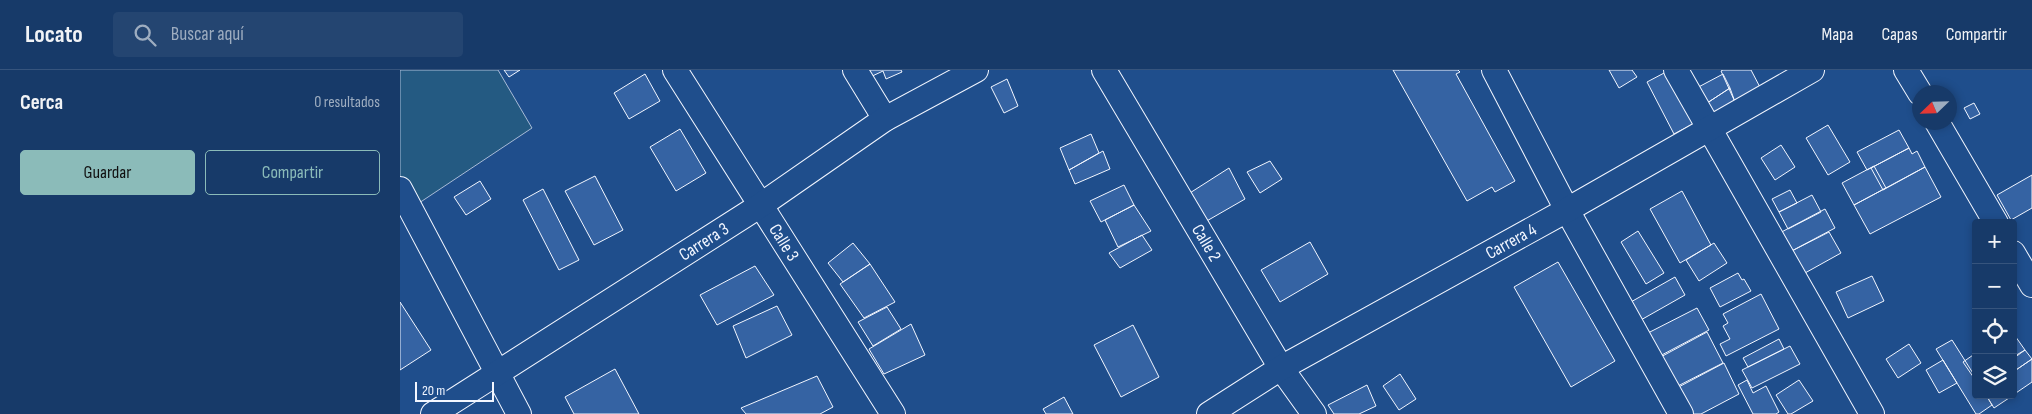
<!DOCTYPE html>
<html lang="es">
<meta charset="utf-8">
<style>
:root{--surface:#173a69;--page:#244571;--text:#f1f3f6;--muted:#9eadc0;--line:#36547d;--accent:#8bbbb9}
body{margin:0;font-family:"Sofia Sans Condensed",sans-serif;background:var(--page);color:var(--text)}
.controls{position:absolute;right:15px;bottom:15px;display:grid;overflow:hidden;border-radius:5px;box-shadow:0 2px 8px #0003}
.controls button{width:45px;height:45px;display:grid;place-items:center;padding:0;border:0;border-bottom:1px solid var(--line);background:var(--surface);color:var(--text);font:25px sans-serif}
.compass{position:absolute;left:1512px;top:15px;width:45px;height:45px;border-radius:50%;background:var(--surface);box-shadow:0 2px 8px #0003;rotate:247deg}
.scale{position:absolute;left:15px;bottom:12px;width:79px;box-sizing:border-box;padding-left:5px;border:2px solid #f2f6ff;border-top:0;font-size:14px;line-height:18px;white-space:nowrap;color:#f2f6ff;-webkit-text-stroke:4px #1f4e8c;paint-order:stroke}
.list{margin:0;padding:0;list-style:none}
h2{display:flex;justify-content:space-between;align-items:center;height:65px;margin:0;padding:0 20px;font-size:21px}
h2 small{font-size:16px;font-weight:400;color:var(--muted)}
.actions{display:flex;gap:10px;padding:15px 20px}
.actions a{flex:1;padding:11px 0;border:1px solid var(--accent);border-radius:5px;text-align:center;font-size:18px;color:var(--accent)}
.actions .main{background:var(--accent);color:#111}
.icon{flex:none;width:28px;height:28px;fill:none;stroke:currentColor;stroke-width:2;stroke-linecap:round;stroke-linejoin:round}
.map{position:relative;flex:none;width:1632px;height:344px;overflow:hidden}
header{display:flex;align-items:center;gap:30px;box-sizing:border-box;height:70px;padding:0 25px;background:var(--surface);border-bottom:1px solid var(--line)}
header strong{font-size:24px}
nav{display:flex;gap:28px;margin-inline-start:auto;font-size:18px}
.search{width:350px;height:45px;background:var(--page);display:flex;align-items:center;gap:12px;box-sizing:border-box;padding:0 18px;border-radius:5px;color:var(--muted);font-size:19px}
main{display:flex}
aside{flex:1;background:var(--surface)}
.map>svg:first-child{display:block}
.green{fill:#245a82;stroke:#a8bbd7}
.building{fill:#3563a3;stroke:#f2f6ff}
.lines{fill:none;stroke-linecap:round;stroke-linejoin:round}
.minor-casing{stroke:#f2f6ff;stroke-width:26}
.minor{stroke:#1f4e8c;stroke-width:24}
.labels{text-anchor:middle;stroke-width:4;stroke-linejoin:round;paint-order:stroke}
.street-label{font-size:18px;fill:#f2f6ff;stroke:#1f4e8c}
</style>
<header>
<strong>Locato</strong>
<div class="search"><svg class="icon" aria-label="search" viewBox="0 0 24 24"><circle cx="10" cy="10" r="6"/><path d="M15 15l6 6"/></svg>Buscar aquí</div>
<nav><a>Mapa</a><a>Capas</a><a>Compartir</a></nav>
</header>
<main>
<aside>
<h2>Cerca<small>0 resultados</small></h2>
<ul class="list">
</ul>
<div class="actions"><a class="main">Guardar</a><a>Compartir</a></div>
</aside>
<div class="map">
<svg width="1632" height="344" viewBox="0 0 1632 344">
<rect width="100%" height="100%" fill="#1f4e8c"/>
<path class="green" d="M 0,0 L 98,0 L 132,58 L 13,137 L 0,116 Z"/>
<path class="building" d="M 104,0 L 120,0 L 109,7 Z
M 459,0 L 501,0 L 502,2 L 486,9 L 483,1 L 466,9 Z
M 993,0 L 1058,0 L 1060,2 L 1056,4 L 1115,111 L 1095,122 L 1092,117 L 1067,131 Z
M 1209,0 L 1232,0 L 1237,7 L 1219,18 Z
M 1323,0 L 1351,0 L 1362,21 L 1335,32 L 1321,1 Z
M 1266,2 L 1293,54 L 1274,64 L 1247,12 Z
M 245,4 L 260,31 L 229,49 L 214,23 Z
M 1323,4 L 1330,18 L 1301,37 L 1291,21 Z
M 607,9 L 618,36 L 604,43 L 591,17 Z
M 1330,18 L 1335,32 L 1320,46 L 1301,37 Z
M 1574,33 L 1580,44 L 1570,49 L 1564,38 Z
M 1428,55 L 1450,92 L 1428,105 L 1406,68 Z
M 280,59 L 306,103 L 276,121 L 250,77 Z
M 1499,60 L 1509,78 L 1467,100 L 1457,82 Z
M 691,64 L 699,83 L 669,100 L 660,78 Z
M 1381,75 L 1395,97 L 1375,110 L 1361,88 Z
M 1509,78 L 1512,84 L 1517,81 L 1525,97 L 1483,120 L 1471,98 Z
M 703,81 L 710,99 L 675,114 L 669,100 Z
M 870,91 L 882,109 L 860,123 L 847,102 Z
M 1474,96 L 1486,118 L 1454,135 L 1442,113 Z
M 1525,97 L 1541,127 L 1470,164 L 1454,135 Z
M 829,98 L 845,129 L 798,156 L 782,128 Z
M 1632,105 L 1632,138 L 1611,150 L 1597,125 Z
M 195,106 L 223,160 L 194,175 L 165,121 Z
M 80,111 L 91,129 L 66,145 L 54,127 Z
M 724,115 L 734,135 L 701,152 L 690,131 Z
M 143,119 L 179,190 L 159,200 L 123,130 Z
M 1390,120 L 1397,133 L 1379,142 L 1372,129 Z
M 1282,121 L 1311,175 L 1280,193 L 1250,139 Z
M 1412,125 L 1421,142 L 1388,159 L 1379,142 Z
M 734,135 L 751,161 L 718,177 L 705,150 Z
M 1425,139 L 1435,158 L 1384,185 L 1374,166 Z
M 1238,161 L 1264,203 L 1246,214 L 1221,172 Z
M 1429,162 L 1441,183 L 1396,208 L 1384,185 Z
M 742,165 L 752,180 L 720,198 L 709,183 Z
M 910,172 L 928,204 L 880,232 L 861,200 Z
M 453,173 L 470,194 L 443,212 L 428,193 Z
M 1314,173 L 1327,193 L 1299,211 L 1286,190 Z
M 1158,192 L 1215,291 L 1171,317 L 1114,217 Z
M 470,194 L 495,232 L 464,248 L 440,214 Z
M 355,196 L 374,225 L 317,255 L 300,225 Z
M 1338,203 L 1342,210 L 1344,209 L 1351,221 L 1320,237 L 1310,218 Z
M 1472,206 L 1484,231 L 1448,248 L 1436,222 Z
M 1275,207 L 1285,225 L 1232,255 L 1222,237 Z
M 1361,224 L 1379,259 L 1326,286 L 1320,274 L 1330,269 L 1323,256 L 1328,253 L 1323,244 Z
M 0,232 L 31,280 L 0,300 Z
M 377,236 L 392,265 L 346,288 L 333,256 Z
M 487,237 L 501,259 L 473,276 L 458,252 Z
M 1297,238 L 1309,260 L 1258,287 L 1246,264 Z
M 511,254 L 525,285 L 484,304 L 469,279 Z
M 733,255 L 759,307 L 721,327 L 694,275 Z
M 1307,262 L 1323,293 L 1272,319 L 1257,289 Z
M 1613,263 L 1625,280 L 1614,288 L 1613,287 Z
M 1379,269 L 1384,279 L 1348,297 L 1343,288 Z
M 1552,270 L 1576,308 L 1576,325 L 1586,325 L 1592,335 L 1579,344 L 1576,344 L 1536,279 Z
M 1509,274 L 1521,293 L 1498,308 L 1486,289 Z
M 1390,276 L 1400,294 L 1352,318 L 1342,300 Z
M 1625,280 L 1632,289 L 1613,302 L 1613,287 Z
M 1576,283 L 1576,311 L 1563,292 Z
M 1632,289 L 1632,312 L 1613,325 L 1613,302 Z
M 1543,290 L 1557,313 L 1539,323 L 1526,300 Z
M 1324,293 L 1339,324 L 1301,344 L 1285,344 L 1273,320 Z
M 215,299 L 239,344 L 174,344 L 165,327 Z
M 1000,304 L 1016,329 L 999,340 L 983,316 Z
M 417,306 L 433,337 L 420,344 L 346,344 L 341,338 Z
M 1347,310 L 1353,323 L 1366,316 L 1379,342 L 1376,344 L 1353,344 L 1338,315 Z
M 1399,310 L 1413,331 L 1391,344 L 1388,344 L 1376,325 Z
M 967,315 L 976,336 L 959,344 L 934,344 L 928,335 Z
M 1586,325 L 1612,325 L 1612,326 L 1594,338 Z
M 664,327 L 673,344 L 646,344 L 643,339 Z"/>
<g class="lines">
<g class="minor-casing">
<g id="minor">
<path id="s1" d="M 275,0 L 493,344"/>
<path d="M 455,0 L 485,49"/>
<path id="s2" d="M 704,0 L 881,298 L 914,344"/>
<path d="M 1094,0 L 1167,140 L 1281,344"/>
<path d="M 1276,0 L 1472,344"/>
<path d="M 1506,0 L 1520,23"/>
<path d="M 1537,52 L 1596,153"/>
<path d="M 0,119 L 119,344"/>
<path d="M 1613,183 L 1632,215"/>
<path id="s3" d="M 33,344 L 361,135 L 485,49 L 576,0"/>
<path id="s4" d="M 809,344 L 881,298 L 1167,140 L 1412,0"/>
</g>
</g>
<use href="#minor" class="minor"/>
</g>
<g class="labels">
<g class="street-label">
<text dy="6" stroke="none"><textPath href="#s3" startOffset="321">Carrera 3</textPath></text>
<text dy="6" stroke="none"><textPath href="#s4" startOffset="348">Carrera 4</textPath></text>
<text dy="6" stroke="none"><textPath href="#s1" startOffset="204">Calle 3</textPath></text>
<text dy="6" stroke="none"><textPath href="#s2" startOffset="201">Calle 2</textPath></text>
</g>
</g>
</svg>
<div class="controls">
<button>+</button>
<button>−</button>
<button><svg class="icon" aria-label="locate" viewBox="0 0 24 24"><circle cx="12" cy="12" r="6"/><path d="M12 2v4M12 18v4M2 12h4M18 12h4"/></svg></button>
<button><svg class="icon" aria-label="layers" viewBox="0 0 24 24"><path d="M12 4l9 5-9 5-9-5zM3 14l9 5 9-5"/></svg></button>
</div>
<svg class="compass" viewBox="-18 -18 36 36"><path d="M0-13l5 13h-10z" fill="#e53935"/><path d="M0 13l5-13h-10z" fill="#9eadc0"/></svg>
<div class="scale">20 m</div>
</div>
</main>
